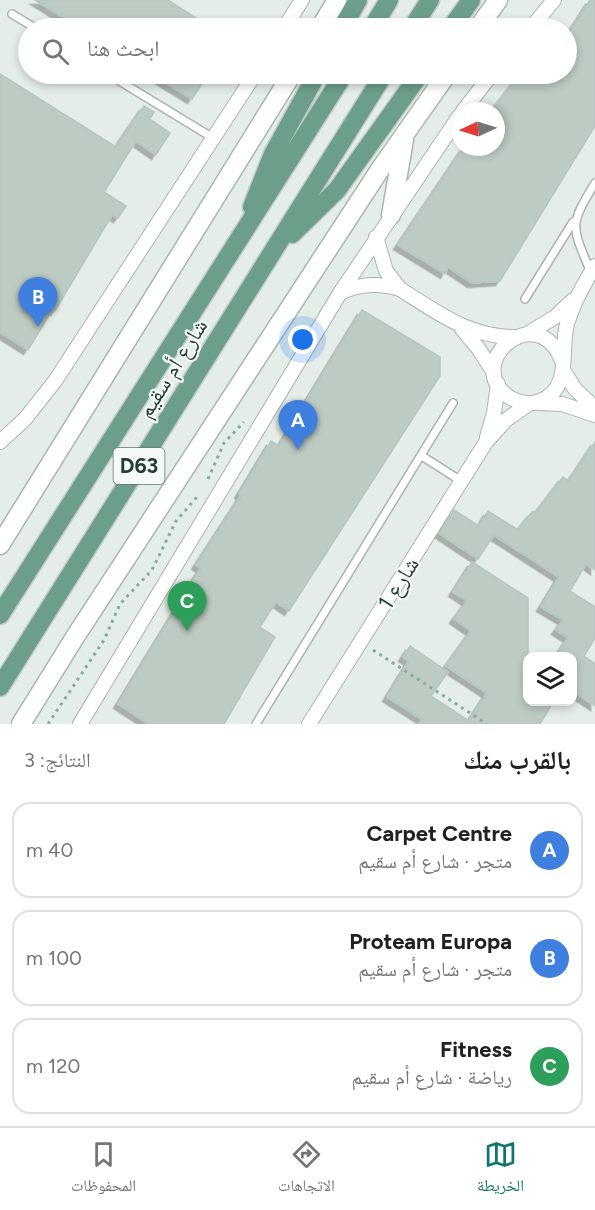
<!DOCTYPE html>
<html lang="ar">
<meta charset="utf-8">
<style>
:root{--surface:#fff;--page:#f2f2f2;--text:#202124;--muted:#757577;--line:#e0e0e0;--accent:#0f766e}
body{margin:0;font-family:Figtree,"Noto Naskh Arabic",sans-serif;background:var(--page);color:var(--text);direction:rtl}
.controls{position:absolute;right:18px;bottom:18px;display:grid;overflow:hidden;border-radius:12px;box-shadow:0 3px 9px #0003}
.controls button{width:54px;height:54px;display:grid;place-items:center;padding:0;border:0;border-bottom:2px solid var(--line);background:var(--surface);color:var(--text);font:30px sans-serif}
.compass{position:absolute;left:451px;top:102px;width:54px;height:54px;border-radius:50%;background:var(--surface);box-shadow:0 3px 9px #0003;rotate:266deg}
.you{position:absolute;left:303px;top:340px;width:21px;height:21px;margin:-15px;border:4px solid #fff;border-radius:50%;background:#1a73e8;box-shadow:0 0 0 9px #1a73e833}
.badge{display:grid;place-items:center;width:39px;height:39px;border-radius:50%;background:var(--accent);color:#fff;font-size:20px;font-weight:700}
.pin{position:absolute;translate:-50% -50px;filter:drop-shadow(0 2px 3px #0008)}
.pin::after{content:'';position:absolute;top:32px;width:21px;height:18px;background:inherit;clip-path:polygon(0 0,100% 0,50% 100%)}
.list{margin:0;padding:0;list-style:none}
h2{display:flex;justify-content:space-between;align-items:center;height:78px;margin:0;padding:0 24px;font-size:26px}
h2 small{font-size:20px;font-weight:400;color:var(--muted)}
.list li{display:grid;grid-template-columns:39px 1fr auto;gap:18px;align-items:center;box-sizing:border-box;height:96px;margin:0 12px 12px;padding:0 12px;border:2px solid var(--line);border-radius:18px}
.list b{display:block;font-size:22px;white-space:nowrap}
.list p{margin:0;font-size:20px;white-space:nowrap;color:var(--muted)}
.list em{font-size:20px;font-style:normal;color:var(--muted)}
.icon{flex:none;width:33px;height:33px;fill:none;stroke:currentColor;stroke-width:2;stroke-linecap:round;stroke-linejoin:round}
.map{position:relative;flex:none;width:595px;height:724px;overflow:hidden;direction:ltr}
.search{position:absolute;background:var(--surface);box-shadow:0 3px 9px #0003;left:18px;right:18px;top:18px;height:66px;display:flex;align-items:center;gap:15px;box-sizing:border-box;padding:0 21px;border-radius:33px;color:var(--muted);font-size:22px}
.sheet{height:402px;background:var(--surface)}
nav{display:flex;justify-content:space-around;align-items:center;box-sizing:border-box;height:84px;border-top:2px solid var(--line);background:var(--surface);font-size:16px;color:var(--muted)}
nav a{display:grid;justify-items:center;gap:3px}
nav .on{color:var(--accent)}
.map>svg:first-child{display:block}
.building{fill:#bdcbc3;stroke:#b7c6be;stroke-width:1.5;filter:url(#shadow)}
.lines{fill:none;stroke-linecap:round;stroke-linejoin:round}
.service-casing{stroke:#a8b5ae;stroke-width:10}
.minor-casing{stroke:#a8b5ae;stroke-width:16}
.secondary-casing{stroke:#a4b8ae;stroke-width:21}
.primary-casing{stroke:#c2c9c6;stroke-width:21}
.path{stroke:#87ae9c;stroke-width:3;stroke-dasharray:3 4.5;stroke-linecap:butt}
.service{stroke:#fff;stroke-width:7}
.minor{stroke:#fff;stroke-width:14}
.secondary{stroke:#fff;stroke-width:18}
.primary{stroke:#6c9f8a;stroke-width:18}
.labels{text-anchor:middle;stroke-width:4.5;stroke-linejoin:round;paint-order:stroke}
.shield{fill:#f5faf7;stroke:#63766e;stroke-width:1.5}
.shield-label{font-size:21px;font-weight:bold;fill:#253e33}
.street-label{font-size:22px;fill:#253e33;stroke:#f5faf7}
</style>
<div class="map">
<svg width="595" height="724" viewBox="0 0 595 724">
<defs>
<filter id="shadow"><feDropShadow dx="-4.5" dy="4.5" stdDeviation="0" flood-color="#0004"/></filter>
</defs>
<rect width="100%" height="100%" fill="#e5ede8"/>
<path class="building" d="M 35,0 L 168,0 L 212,28 L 80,28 Z
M 590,0 L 595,0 L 595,126 L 500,281 L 472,283 L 448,267 L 445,274 L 398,245 L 464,147 L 496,147 L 496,105 L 520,74 L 567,74 L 567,36 Z
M 0,74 L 116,147 L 144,106 L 154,112 L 150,119 L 170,133 L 156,155 L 136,141 L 104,192 L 126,206 L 118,218 L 112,215 L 55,311 L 53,309 L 28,350 L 0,332 Z
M 151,74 L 208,74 L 192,99 Z
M 362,310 L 440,357 L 440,376 L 289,611 L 276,602 L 260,627 L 275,637 L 224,724 L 149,724 L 118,704 L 201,568 L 196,565 L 241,496 L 239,494 L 271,441 L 279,446 Z
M 595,442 L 595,570 L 586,564 L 570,591 L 595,607 L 595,638 L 584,656 L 595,664 L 595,706 L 573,691 L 573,657 L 556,657 L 568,638 L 556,630 L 563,620 L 541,607 L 559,577 L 494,535 L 478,559 L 439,533 L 454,510 L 479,526 L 488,511 L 518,530 L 532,512 L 537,511 L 563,477 L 569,481 Z
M 472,562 L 528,598 L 528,702 L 553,702 L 540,724 L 419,724 L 422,719 L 387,697 L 409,661 L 403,657 L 410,646 L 448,672 L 431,696 L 469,721 L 487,693 L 446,666 L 471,631 L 454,619 L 467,601 L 453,592 Z"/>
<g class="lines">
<g class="service-casing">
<path id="service" d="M 12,14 L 35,28
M 108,74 L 213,138
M 591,273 C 572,226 568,227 595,183
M 525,299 L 573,222
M 422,456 L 461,481
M 256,724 L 453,403"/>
</g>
<g class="minor-casing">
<path id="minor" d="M 284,28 L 302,0
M 531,28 L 554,0
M 463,111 L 492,74
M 376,237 L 386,271 L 400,289
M 340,293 C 360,283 379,283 400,289 C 438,313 469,337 515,337
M 462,329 L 478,348 L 494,373
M 527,334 L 555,317 L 573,300
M 562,361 C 537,297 461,364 509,397 C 518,403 530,405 540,401 C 572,389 560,350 567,324 C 573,303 583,285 595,266
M 563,370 L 575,389 L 595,408
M 538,403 L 562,404 L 595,415
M 487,437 L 494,413 L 498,384
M 0,442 L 25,419 L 55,381 L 255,74
M 80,724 L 340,293 L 460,115
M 309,724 L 486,442 L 506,420 L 530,403"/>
</g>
<g class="secondary-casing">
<path id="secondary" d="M 320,28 L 337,0
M 478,28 L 498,0
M 391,215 L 404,140
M 0,545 L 292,74
M 21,724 L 75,637 L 381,168 L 447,74"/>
</g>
<g class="primary-casing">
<path id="primary" d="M 342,28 L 358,0
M 372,28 L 389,0
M 412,28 L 430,0
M 451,28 L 471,0
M 252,207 L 273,154 L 317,74
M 292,234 L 337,190 L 420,74
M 0,615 L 344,74
M 0,687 L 384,74"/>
</g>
<path class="path" d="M 208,479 L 224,443 L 244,422
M 373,650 L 487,724
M 48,724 L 104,640 L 120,604 L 152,570 L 176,521 L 197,497"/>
<use href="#service" class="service"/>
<use href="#minor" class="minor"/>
<use href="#secondary" class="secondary"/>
<use href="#primary" class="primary"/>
</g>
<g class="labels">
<rect class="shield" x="113.5" y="448" width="51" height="36" rx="4.5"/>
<g class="shield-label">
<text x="139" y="473">D63</text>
</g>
<g class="street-label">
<text transform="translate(172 368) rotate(-58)" y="8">شارع أم سقيم</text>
<text transform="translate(398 583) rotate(-58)" y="8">شارع 1</text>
</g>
</g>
</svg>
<div class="controls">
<button><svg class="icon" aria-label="layers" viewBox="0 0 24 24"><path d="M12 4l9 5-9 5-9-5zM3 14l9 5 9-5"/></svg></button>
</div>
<svg class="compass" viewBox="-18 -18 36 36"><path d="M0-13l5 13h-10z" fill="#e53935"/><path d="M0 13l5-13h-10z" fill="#757577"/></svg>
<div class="you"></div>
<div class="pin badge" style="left:298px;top:450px;background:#3f7fe0">A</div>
<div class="pin badge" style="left:38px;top:327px;background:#3f7fe0">B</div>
<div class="pin badge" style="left:187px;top:631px;background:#2e9e5b">C</div>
<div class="search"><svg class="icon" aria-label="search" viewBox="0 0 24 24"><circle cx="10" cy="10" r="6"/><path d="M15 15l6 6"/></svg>ابحث هنا</div>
</div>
<section class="sheet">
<h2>بالقرب منك<small>النتائج: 3</small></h2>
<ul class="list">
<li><span class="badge" style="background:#3f7fe0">A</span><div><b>Carpet Centre</b><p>متجر · شارع أم سقيم</p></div><em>40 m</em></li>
<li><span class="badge" style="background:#3f7fe0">B</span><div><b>Proteam Europa</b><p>متجر · شارع أم سقيم</p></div><em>100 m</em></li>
<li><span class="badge" style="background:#2e9e5b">C</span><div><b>Fitness</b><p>رياضة · شارع أم سقيم</p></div><em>120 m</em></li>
</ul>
</section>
<nav>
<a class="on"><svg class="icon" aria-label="map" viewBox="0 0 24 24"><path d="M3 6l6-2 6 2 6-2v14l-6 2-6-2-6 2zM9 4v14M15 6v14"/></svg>الخريطة</a>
<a><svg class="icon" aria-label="directions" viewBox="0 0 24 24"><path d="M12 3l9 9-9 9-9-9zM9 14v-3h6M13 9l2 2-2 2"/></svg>الاتجاهات</a>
<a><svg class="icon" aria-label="saved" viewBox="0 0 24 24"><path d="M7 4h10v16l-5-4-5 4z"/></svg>المحفوظات</a>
</nav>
